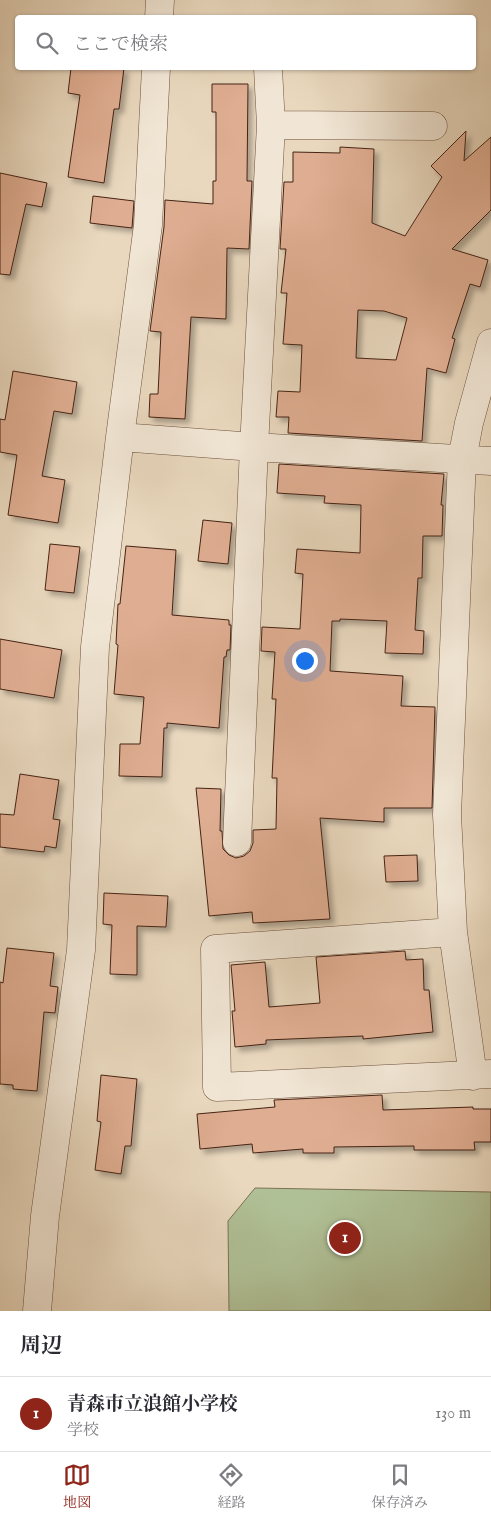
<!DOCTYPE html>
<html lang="ja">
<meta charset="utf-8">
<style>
:root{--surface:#fff;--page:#f2f2f3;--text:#2b2b33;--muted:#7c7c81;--line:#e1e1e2;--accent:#8f2418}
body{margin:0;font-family:"IM FELL English","Noto Serif JP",serif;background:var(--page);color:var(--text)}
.you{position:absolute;left:304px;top:660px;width:18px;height:18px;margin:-12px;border:4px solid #fff;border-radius:50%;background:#1a73e8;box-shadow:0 0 0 8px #1a73e833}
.badge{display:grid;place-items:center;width:32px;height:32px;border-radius:50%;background:var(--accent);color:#fff;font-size:16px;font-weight:700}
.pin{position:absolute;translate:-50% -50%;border:2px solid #fff;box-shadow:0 1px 5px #0006}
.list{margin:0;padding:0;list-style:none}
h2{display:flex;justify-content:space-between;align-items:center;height:65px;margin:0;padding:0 20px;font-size:21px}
h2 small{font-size:16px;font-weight:400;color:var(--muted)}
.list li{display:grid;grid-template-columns:32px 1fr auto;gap:15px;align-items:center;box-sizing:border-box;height:75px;padding:0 20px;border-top:1px solid var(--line)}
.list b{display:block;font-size:19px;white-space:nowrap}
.list p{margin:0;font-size:16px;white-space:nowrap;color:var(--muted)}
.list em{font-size:16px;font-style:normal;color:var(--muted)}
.icon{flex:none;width:28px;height:28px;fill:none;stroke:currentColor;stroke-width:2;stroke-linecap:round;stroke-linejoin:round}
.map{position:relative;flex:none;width:491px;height:1311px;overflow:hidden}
.search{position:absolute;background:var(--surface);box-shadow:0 1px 4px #0004;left:15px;right:15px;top:15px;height:55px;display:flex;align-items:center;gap:12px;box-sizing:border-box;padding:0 18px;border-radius:5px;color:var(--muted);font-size:19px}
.sheet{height:140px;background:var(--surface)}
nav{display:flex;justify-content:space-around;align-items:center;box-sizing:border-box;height:70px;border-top:1px solid var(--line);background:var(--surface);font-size:14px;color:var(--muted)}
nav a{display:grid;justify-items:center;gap:2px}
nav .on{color:var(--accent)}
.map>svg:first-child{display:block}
.green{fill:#b0c096;stroke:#7a7255}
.building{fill:#dfad91;stroke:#452314;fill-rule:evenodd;filter:url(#shadow)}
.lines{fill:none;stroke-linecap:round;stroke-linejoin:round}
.minor-casing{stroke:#6e503e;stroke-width:29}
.minor{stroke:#f1e6d5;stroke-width:28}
</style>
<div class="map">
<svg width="491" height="1311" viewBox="0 0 491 1311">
<defs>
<filter id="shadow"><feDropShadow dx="4.5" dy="4.5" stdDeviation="2.5" flood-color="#0004"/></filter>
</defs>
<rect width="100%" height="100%" fill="#e9d8be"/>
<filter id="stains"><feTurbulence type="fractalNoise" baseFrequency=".004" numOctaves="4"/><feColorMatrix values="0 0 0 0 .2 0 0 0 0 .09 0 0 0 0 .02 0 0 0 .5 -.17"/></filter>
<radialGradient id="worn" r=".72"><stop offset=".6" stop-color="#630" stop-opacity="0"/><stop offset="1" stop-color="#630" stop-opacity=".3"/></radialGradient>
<path class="green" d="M 255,1188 L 491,1192 L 491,1311 L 229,1311 L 228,1221 Z"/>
<path class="building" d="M 71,68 L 124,68 L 119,109 L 114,109 L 104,183 L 68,177 L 80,95 L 68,93 Z
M 212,84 L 248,84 L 247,181 L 252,181 L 249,249 L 227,248 L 226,319 L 191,317 L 185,419 L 149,417 L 150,394 L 158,394 L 161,332 L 150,331 L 164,227 L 165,200 L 213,204 L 213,181 L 216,181 L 216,112 L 212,112 Z
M 466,131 L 464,161 L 491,137 L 491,210 L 452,249 L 488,260 L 480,287 L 470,284 L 452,338 L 455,339 L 446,373 L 427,368 L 422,441 L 288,433 L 289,417 L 276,417 L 278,391 L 300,392 L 302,345 L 283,344 L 287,293 L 281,293 L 286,249 L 280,249 L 284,182 L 293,182 L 293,152 L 340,153 L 340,147 L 374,149 L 372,223 L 405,236 L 442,177 L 431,166 ZM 358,310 L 384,311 L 407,318 L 396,360 L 356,358 Z
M 0,173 L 47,183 L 42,207 L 26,204 L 10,275 L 0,274 Z
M 93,196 L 134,201 L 132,228 L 90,223 Z
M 13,371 L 77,382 L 72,414 L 54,411 L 42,476 L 65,480 L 58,523 L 8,515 L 17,455 L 0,452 L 0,419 L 5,420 Z
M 279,464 L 444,474 L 441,505 L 443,505 L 442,536 L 423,536 L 422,578 L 418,578 L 415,630 L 424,631 L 423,654 L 385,653 L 387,621 L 340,619 L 340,621 L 332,621 L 330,671 L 403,676 L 401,706 L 435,707 L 432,808 L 384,808 L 384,822 L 320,818 L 330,919 L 253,923 L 252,912 L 209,916 L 196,788 L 221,789 L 220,831 L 222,831 L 223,849 L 229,855 L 236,858 L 244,856 L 250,851 L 253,843 L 253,830 L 276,829 L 277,778 L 272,778 L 276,699 L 272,699 L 275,652 L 261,651 L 262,627 L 300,629 L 303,574 L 295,573 L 297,549 L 360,553 L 361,505 L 324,503 L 325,496 L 277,493 Z
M 203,520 L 232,523 L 228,564 L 198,561 Z
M 50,544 L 80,547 L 74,593 L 45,590 Z
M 126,546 L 176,550 L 172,615 L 229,620 L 229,625 L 231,625 L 230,650 L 227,650 L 226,657 L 224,657 L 219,728 L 167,723 L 167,728 L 164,728 L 162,777 L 119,776 L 120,744 L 140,744 L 144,697 L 114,694 L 118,645 L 116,644 L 118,604 L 120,604 Z
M 0,639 L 62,650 L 54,698 L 0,689 Z
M 20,774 L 59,780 L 53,819 L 60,820 L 56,848 L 45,846 L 44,852 L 0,847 L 0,814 L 14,815 Z
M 417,855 L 418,881 L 386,882 L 384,856 Z
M 104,893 L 168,896 L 166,927 L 137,926 L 137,975 L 110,974 L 112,925 L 103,924 Z
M 7,948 L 54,953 L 50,986 L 58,987 L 55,1013 L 44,1012 L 37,1091 L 13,1089 L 13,1085 L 0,1084 L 0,982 L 3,983 Z
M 405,951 L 406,960 L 423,959 L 424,990 L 429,990 L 433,1032 L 363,1039 L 363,1036 L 266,1040 L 266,1044 L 235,1047 L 232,1011 L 235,1011 L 231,965 L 265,962 L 269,1007 L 320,1003 L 316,957 Z
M 101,1075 L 137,1079 L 131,1146 L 125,1146 L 121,1174 L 95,1170 L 101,1122 L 97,1121 Z
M 382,1095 L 383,1110 L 473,1107 L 473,1109 L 491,1109 L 491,1142 L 474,1142 L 475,1150 L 414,1150 L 414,1146 L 334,1147 L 334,1153 L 303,1153 L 303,1149 L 253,1153 L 252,1144 L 200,1149 L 197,1114 L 275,1107 L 274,1100 Z"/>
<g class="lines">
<g class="minor-casing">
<path id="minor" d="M 159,18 L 160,0
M 268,68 L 271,125
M 120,437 L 254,447 L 491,461
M 237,842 L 254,447 L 271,125 L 433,126
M 453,932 L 215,949 L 217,1087 L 491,1074
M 473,1076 L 453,932 L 447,815 L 462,459 L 469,423 L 491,343
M 37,1311 L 45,1216 L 81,950 L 95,647 L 120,437 L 148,225 L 156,68"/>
</g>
<use href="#minor" class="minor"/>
</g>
<rect width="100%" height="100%" filter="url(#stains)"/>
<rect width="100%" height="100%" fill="url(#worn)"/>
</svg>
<div class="you"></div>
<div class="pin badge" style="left:345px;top:1238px">1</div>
<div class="search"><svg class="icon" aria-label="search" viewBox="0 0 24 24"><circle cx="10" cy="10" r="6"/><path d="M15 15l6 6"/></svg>ここで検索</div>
</div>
<section class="sheet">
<h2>周辺<small></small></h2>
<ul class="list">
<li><span class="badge">1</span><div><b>青森市立浪館小学校</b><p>学校</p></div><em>130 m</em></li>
</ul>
</section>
<nav>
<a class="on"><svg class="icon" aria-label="map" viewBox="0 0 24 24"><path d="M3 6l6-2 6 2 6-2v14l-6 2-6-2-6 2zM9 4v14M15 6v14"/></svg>地図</a>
<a><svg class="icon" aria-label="directions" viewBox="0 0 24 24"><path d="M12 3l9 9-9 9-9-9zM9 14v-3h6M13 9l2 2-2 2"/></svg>経路</a>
<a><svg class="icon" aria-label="saved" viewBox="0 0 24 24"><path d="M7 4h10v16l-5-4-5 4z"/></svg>保存済み</a>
</nav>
